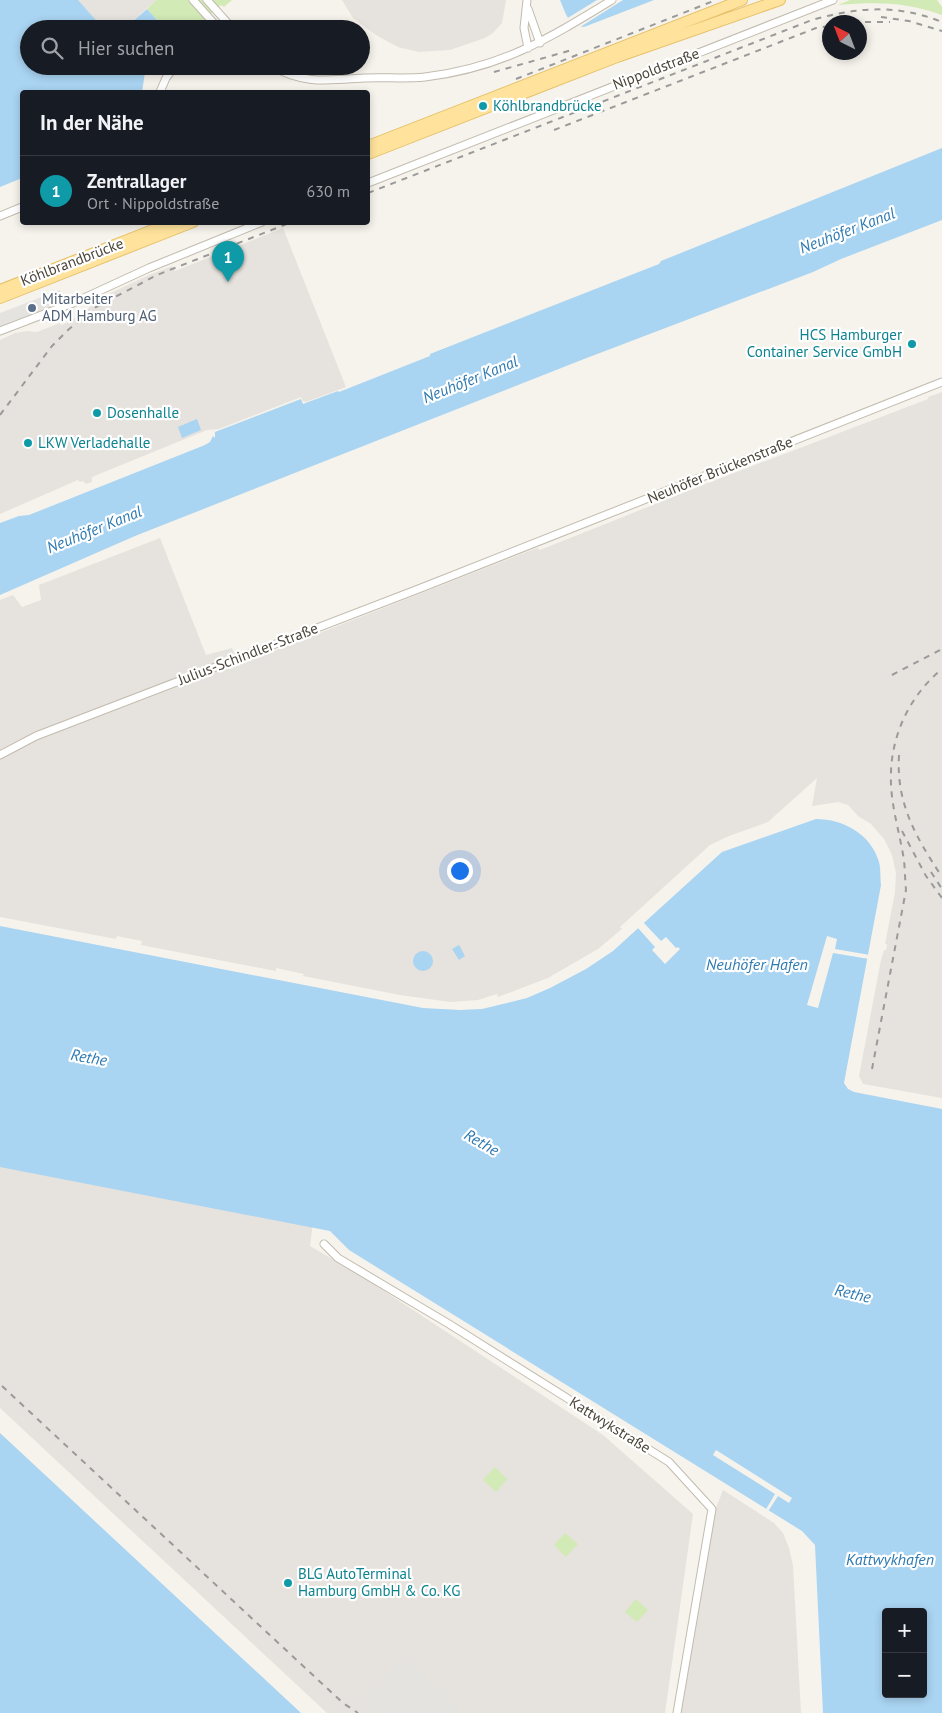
<!DOCTYPE html>
<html lang="de">
<meta charset="utf-8">
<style>
:root{--surface:#171b24;--page:#20242c;--text:#f1f3f6;--muted:#9ea1a6;--line:#363941;--accent:#fc3f1d}
body{margin:0;font-family:"PT Sans",sans-serif;background:var(--page);color:var(--text)}
.controls{position:absolute;right:15px;bottom:15px;display:grid;overflow:hidden;border-radius:5px;box-shadow:0 2px 8px #0003}
.controls button{width:45px;height:45px;display:grid;place-items:center;padding:0;border:0;border-bottom:1px solid var(--line);background:var(--surface);color:var(--text);font:25px sans-serif}
.compass{position:absolute;left:822px;top:15px;width:45px;height:45px;border-radius:50%;background:var(--surface);box-shadow:0 2px 8px #0003;rotate:318deg}
.you{position:absolute;left:459px;top:870px;width:18px;height:18px;margin:-12px;border:4px solid #fff;border-radius:50%;background:#1a73e8;box-shadow:0 0 0 8px #1a73e833}
.badge{display:grid;place-items:center;width:32px;height:32px;border-radius:50%;background:var(--accent);color:#fff;font-size:16px;font-weight:700}
.pin{position:absolute;translate:-50% -41px;filter:drop-shadow(0 1px 2px #0008)}
.pin::after{content:'';position:absolute;top:26px;width:18px;height:15px;background:inherit;clip-path:polygon(0 0,100% 0,50% 100%)}
.list{margin:0;padding:0;list-style:none}
h2{display:flex;justify-content:space-between;align-items:center;height:65px;margin:0;padding:0 20px;font-size:21px}
h2 small{font-size:16px;font-weight:400;color:var(--muted)}
.list li{display:grid;grid-template-columns:32px 1fr auto;gap:15px;align-items:center;box-sizing:border-box;height:70px;padding:0 20px;border-top:1px solid var(--line)}
.list b{display:block;font-size:19px;white-space:nowrap}
.list p{margin:0;font-size:16px;white-space:nowrap;color:var(--muted)}
.list em{font-size:16px;font-style:normal;color:var(--muted)}
.icon{flex:none;width:28px;height:28px;fill:none;stroke:currentColor;stroke-width:2;stroke-linecap:round;stroke-linejoin:round}
.map{position:relative;flex:none;width:942px;height:1713px;overflow:hidden}
.search{position:absolute;background:var(--surface);box-shadow:0 2px 8px #0003;left:20px;top:20px;width:350px;height:55px;display:flex;align-items:center;gap:12px;box-sizing:border-box;padding:0 18px;border-radius:28px;color:var(--muted);font-size:19px}
.panel{position:absolute;background:var(--surface);box-shadow:0 2px 8px #0003;left:20px;top:90px;width:350px;height:135px;border-radius:5px}
.map>svg:first-child{display:block}
.industrial{fill:#e6e2dd}
.green{fill:#d2eab5}
.parking{fill:#e5e3e0}
.water{fill:#a9d4f2;fill-rule:evenodd}
.pier{fill:#f6f3ec}
.lines{fill:none;stroke-linecap:round;stroke-linejoin:round}
.minor-casing{stroke:#c2bbae;stroke-width:9}
.primary-casing{stroke:#e6c16a;stroke-width:12}
.minor{stroke:#fff;stroke-width:7}
.primary{stroke:#ffe39c;stroke-width:10}
.rail{stroke:#9a9a9a;stroke-width:2;stroke-dasharray:6 6;stroke-linecap:butt}
.culture-dot{fill:#0f9aa8;stroke:#fff;stroke-width:2}
.service-dot{fill:#5c6f8a;stroke:#fff;stroke-width:2}
.labels{text-anchor:middle;stroke-width:4.5;stroke-linejoin:round;paint-order:stroke}
.street-label{font-size:15px;fill:#4b4439;stroke:#fff}
.culture-label{font-size:15px;fill:#0d838f;stroke:#fff;text-anchor:start}
.service-label{font-size:15px;fill:#4e5e75;stroke:#fff;text-anchor:start}
.water-label{font-size:16px;font-style:italic;fill:#2e7ab2;stroke:#fff}
</style>
<div class="map">
<svg width="942" height="1713" viewBox="0 0 942 1713">
<rect width="100%" height="100%" fill="#f6f3ec"/>
<path class="industrial" d="M 78,0 L 156,0 L 124,29 L 104,29 Z
M 342,0 L 506,0 L 502,23 L 493,33 L 485,38 L 450,50 L 419,52 L 398,47 L 376,35 L 353,18 Z
M 283,228 L 346,387 L 306,402 L 303,401 L 301,397 L 219,429 L 207,430 L 92,477 L 92,482 L 86,484 L 83,481 L 80,482 L 78,480 L 0,514 L 0,340 L 15,333 L 27,331 L 37,332 L 60,323 L 61,325 L 66,323 L 84,313 L 96,300 L 149,275 L 172,266 L 175,271 Z
M 942,392 L 942,1098 L 863,1084 L 859,1076 L 881,960 L 884,950 L 886,950 L 887,944 L 885,944 L 895,892 L 896,873 L 892,855 L 884,839 L 871,824 L 858,816 L 848,805 L 838,802 L 812,806 L 817,778 L 768,822 L 729,836 L 710,845 L 620,927 L 622,929 L 598,949 L 548,978 L 498,997 L 497,994 L 478,1000 L 450,1002 L 400,995 L 303,976 L 304,974 L 276,968 L 276,971 L 141,945 L 142,941 L 117,936 L 116,939 L 0,917 L 0,600 L 13,595 L 22,607 L 41,600 L 39,585 L 160,538 L 206,655 L 232,648 L 238,662 L 229,665 L 230,669 L 243,663 L 537,548 L 540,550 L 708,483 L 928,399 L 928,397 Z
M 0,1165 L 313,1222 L 310,1246 L 363,1277 L 603,1435 L 693,1514 L 665,1713 L 327,1713 L 0,1408 Z
M 723,1490 L 774,1523 L 783,1533 L 789,1548 L 793,1565 L 801,1713 L 679,1713 L 711,1521 Z"/>
<path class="green" d="M 156,0 L 232,0 L 224,7 L 221,5 L 201,23 L 203,27 L 201,29 L 165,29 L 147,9 Z
M 850,0 L 937,0 L 942,7 L 942,15 C 903,2 879,2 838,5 Z
M 495,1467 L 507,1479 L 496,1492 L 483,1480 Z
M 565,1533 L 578,1544 L 566,1557 L 554,1545 Z
M 636,1599 L 648,1610 L 637,1622 L 625,1612 Z"/>
<path class="parking" d="M 60,290 L 64,302 L 0,327 L 0,313 Z
M 403,1657 L 459,1707 L 453,1713 L 377,1713 L 372,1709 L 367,1713 L 361,1702 Z"/>
<path class="water" d="M 0,0 L 78,0 L 104,29 L 29,29 L 29,66 L 150,66 L 145,72 L 142,92 L 22,92 L 22,178 L 0,187 Z
M 560,0 L 654,0 L 584,27 C 568,25 566,14 560,0 Z
M 147,9 L 165,29 L 124,29 Z
M 942,148 L 942,220 L 841,259 L 813,272 L 584,359 L 135,536 L 0,595 L 0,523 L 19,516 L 29,515 L 205,445 L 210,442 L 213,436 L 215,438 L 215,432 L 301,399 L 303,404 L 338,391 L 339,392 L 430,356 L 430,354 L 659,264 L 661,261 Z
M 197,419 L 201,430 L 182,438 L 178,427 Z
M 816,819 C 843,819 871,834 879,862 C 881,869 880,878 881,885 L 844,1083 L 848,1089 L 854,1092 L 942,1109 L 942,1713 L 823,1713 L 815,1545 L 802,1531 L 349,1250 L 330,1231 L 0,1167 L 0,926 L 423,1008 L 460,1010 L 482,1009 L 527,998 L 550,988 L 586,969 L 613,951 L 722,852 ZM 886,1612 L 923,1612 L 923,1694 L 886,1694 Z
M 459,945 L 465,956 L 459,960 L 452,949 Z
M413 961a10 10 0 1 1 20 0a10 10 0 1 1-20 0Z
M 0,1433 L 301,1713 L 0,1713 Z"/>
<path class="pier" d="M 597,0 L 623,0 L 577,29 L 573,28 L 566,19 Z
M 643,922 L 661,941 L 666,937 L 676,948 L 678,947 L 680,949 L 665,964 L 652,950 L 655,947 L 637,927 Z
M 827,936 L 837,939 L 835,949 L 870,955 L 869,959 L 833,953 L 818,1008 L 807,1005 Z
M 716,1450 L 792,1498 L 789,1503 L 778,1496 L 767,1513 L 765,1511 L 775,1494 L 713,1455 Z"/>
<g class="lines">
<g class="minor-casing">
<path id="minor" d="M 193,0 L 219,29
M 207,0 L 233,29
M 527,0 L 524,28 L 528,48
M 528,9 L 540,43
M 272,66 C 303,85 330,80 364,78 C 384,77 405,79 425,77 C 501,68 548,39 612,0
M 160,92 L 166,78 L 175,66
M 368,183 L 833,0
M 0,216 L 22,207
M 0,331 L 73,303 L 149,268 L 262,222
M 0,755 L 36,736 L 421,588 L 942,382
M 324,1244 L 338,1258 L 449,1324 L 669,1462 L 712,1509 L 677,1713"/>
</g>
<g class="primary-casing">
<path id="primary" d="M 368,146 L 742,0
M 368,154 L 617,57 L 780,0
M 0,290 L 173,222
M 0,298 L 193,222"/>
</g>
<use href="#minor" class="minor"/>
<use href="#primary" class="primary"/>
<path class="rail" d="M 881,17 L 909,21 L 942,31
M 853,22 L 890,22
M 494,72 L 572,50
M 516,79 L 716,0
M 554,130 L 793,37 L 816,28 L 830,26
M 368,193 L 812,20 C 858,7 897,4 942,22
M 0,415 L 52,346 L 68,330 L 96,307 L 157,275 L 292,222
M 892,675 L 942,649
M 899,755 C 896,804 916,837 942,877
M 902,831 L 926,876 L 942,898
M 931,872 L 942,889
M 872,1069 L 906,890 C 905,880 905,870 904,860 C 900,835 892,809 891,784 C 889,739 908,697 942,669
M 2,1386 L 316,1678 L 343,1703 L 358,1713"/>
</g>
<g class="culture-dot">
<circle cx="483" cy="106" r="5"/>
<circle cx="912" cy="344" r="5"/>
<circle cx="97" cy="413" r="5"/>
<circle cx="28" cy="443" r="5"/>
<circle cx="288" cy="1583" r="5"/>
</g>
<circle class="service-dot" cx="32" cy="308" r="5"/>
<g class="labels">
<g class="street-label">
<text transform="translate(656 69) rotate(-21)" y="5">Nippoldstraße</text>
<text transform="translate(72 262) rotate(-21)" y="5">Köhlbrandbrücke</text>
<text transform="translate(720 470) rotate(-22)" y="5">Neuhöfer Brückenstraße</text>
<text transform="translate(248 654) rotate(-21)" y="5">Julius-Schindler-Straße</text>
<text transform="translate(610 1425) rotate(32)" y="5">Kattwykstraße</text>
</g>
<g class="culture-label">
<text x="493" y="111">Köhlbrandbrücke</text>
<text x="902" y="340" text-anchor="end">HCS Hamburger<tspan x="902" dy="17">Container Service GmbH</tspan></text>
<text x="107" y="418">Dosenhalle</text>
<text x="38" y="448">LKW Verladehalle</text>
<text x="298" y="1579">BLG AutoTerminal<tspan x="298" dy="17">Hamburg GmbH &amp; Co. KG</tspan></text>
</g>
<g class="service-label">
<text x="42" y="304">Mitarbeiter<tspan x="42" dy="17">ADM Hamburg AG</tspan></text>
</g>
<g class="water-label">
<text transform="translate(847 230) rotate(-21)" y="6">Neuhöfer Kanal</text>
<text transform="translate(470 379) rotate(-22)" y="6">Neuhöfer Kanal</text>
<text transform="translate(94 529) rotate(-22)" y="6">Neuhöfer Kanal</text>
<text x="757" y="970">Neuhöfer Hafen</text>
<text transform="translate(89 1057) rotate(10)" y="6">Rethe</text>
<text transform="translate(482 1142) rotate(30)" y="6">Rethe</text>
<text transform="translate(853 1293) rotate(13)" y="6">Rethe</text>
<text x="890" y="1565">Kattwykhafen</text>
</g>
</g>
</svg>
<div class="controls">
<button>+</button>
<button>−</button>
</div>
<svg class="compass" viewBox="-18 -18 36 36"><path d="M0-13l5 13h-10z" fill="#e53935"/><path d="M0 13l5-13h-10z" fill="#9ea1a6"/></svg>
<div class="you"></div>
<div class="pin badge" style="left:228px;top:282px;background:#0f9aa8">1</div>
<div class="search"><svg class="icon" aria-label="search" viewBox="0 0 24 24"><circle cx="10" cy="10" r="6"/><path d="M15 15l6 6"/></svg>Hier suchen</div>
<section class="panel">
<h2>In der Nähe<small></small></h2>
<ul class="list">
<li><span class="badge" style="background:#0f9aa8">1</span><div><b>Zentrallager</b><p>Ort · Nippoldstraße</p></div><em>630 m</em></li>
</ul>
</section>
</div>
